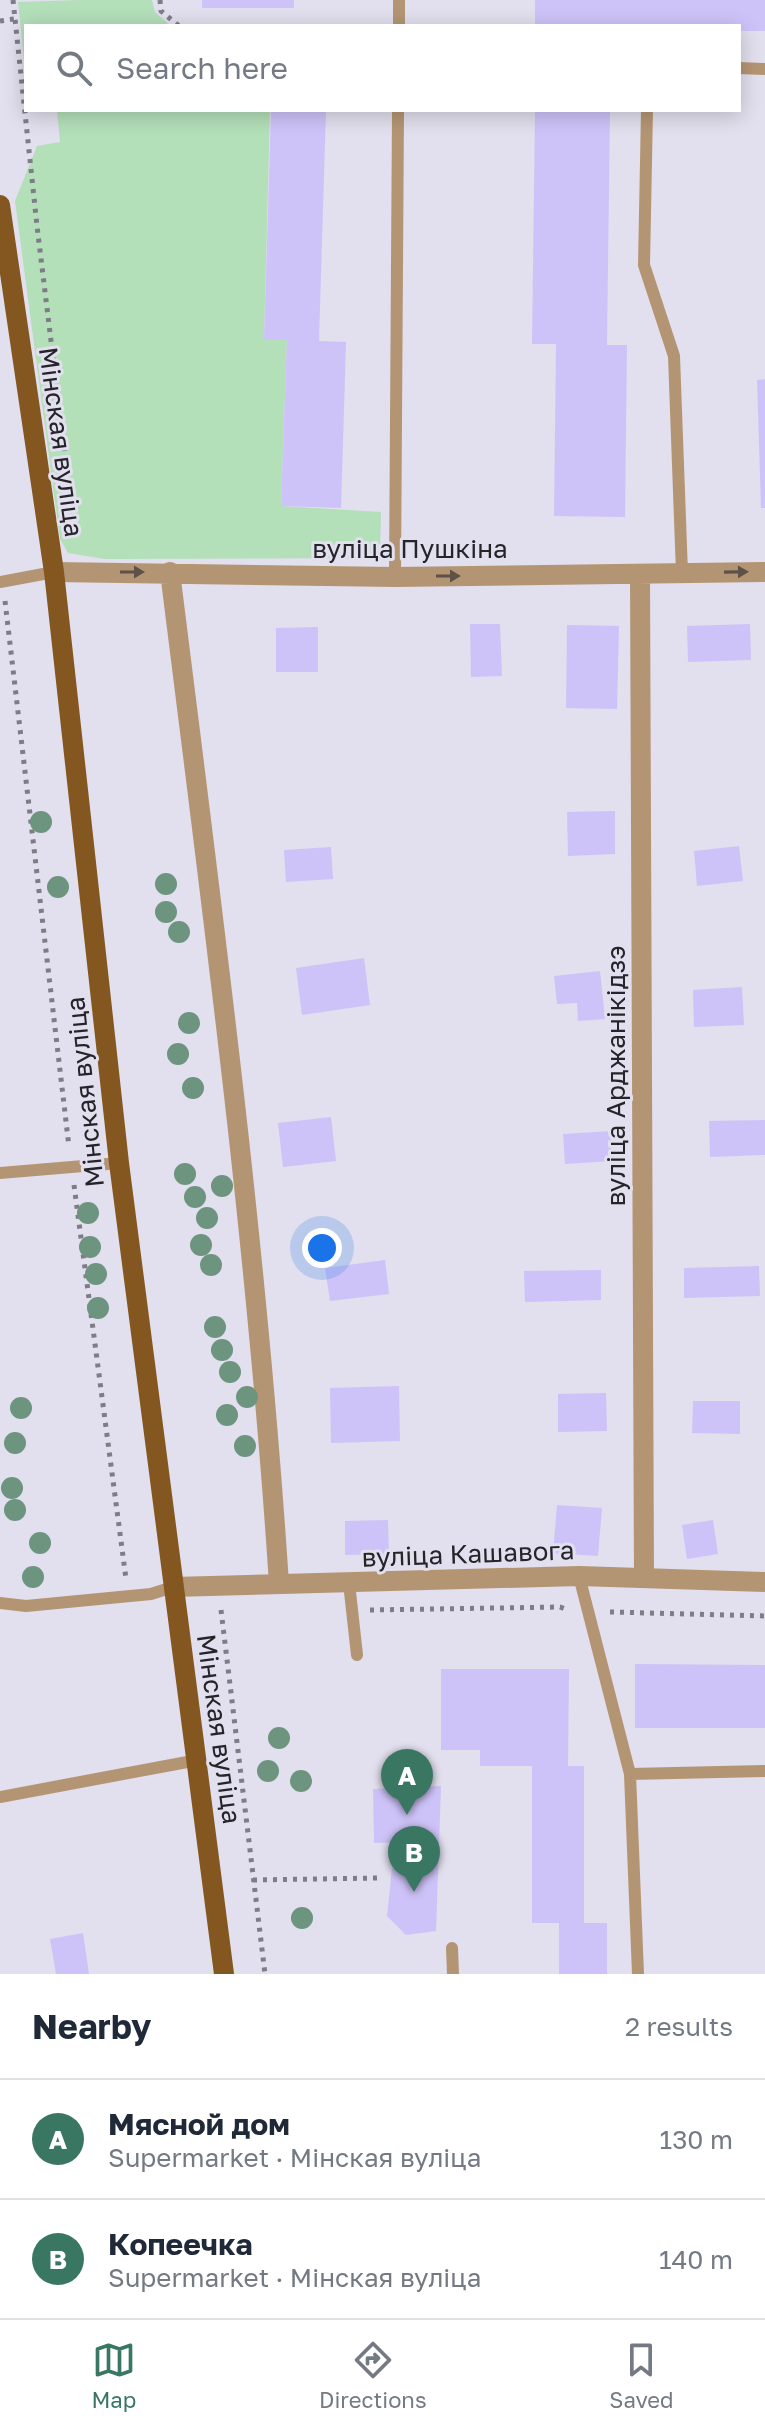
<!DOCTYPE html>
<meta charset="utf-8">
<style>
:root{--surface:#fff;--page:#f2f2f3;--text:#1f2937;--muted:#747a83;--line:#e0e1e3;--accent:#397763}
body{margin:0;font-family:"Golos Text",sans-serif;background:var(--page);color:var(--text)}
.you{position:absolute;left:322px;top:1248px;width:28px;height:28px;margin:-20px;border:6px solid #fff;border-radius:50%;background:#1a73e8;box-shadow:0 0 0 12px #1a73e833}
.badge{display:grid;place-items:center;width:52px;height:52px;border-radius:50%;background:var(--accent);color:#fff;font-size:26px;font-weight:700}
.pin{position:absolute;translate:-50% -66px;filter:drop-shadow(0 2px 4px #0008)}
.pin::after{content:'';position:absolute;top:42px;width:28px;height:24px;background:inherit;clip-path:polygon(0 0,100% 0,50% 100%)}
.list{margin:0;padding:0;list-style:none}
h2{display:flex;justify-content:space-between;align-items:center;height:104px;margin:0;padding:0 32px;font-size:34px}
h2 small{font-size:26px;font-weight:400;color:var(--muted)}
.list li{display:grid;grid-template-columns:52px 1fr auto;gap:24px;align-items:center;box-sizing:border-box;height:120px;padding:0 32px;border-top:2px solid var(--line)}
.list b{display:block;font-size:30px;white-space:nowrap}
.list p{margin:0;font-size:26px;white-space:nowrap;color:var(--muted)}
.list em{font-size:26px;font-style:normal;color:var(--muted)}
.icon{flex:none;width:44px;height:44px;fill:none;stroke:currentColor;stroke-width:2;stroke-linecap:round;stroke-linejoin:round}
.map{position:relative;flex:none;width:765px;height:1974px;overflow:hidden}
.search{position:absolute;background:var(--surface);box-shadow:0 4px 20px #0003;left:24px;right:24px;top:24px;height:88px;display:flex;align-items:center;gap:20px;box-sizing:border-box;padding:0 28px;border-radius:0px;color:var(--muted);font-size:30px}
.sheet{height:344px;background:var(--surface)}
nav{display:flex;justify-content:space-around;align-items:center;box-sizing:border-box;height:112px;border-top:2px solid var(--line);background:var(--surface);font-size:22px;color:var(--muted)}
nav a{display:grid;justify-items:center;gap:4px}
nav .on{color:var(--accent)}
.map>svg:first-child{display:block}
.green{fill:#b3dfb9}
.building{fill:#cec3f8}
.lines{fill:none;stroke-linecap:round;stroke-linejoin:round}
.path{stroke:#7e7c86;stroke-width:5;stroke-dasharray:4 6;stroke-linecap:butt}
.lane{stroke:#b49573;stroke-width:12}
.street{stroke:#b49573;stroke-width:20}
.primary{stroke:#83571f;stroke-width:20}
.tree{fill:#6c947f}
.oneway{fill:#5e5147}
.labels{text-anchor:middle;stroke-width:6;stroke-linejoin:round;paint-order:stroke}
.street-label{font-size:26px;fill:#252429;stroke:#e2dfee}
</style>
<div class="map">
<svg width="765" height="1974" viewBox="0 0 765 1974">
<rect width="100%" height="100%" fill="#e2dfee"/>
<path class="green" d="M 81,0 L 152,0 L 155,12 L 171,26 L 26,26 L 26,79 L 18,2 Z
M 57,110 L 270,110 L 264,339 L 287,340 L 281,506 L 381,512 L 380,558 L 105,559 L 68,553 L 60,539 L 15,201 L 37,146 L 60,142 Z"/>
<path class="building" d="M 202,0 L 294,0 L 294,8 L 202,8 Z
M 535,0 L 765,0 L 765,31 L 739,31 L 739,26 L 535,26 Z
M 271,110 L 326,110 L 319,341 L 346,342 L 341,508 L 281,506 L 287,340 L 264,340 Z
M 535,110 L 610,110 L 607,345 L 627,345 L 625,517 L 554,516 L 556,344 L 532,344 Z
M 765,379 L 765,508 L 761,508 L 757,380 Z
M 470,624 L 500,624 L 502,676 L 471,677 Z
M 750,624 L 751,660 L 688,662 L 687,626 Z
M 567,625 L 619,626 L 617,709 L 566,708 Z
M 318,627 L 318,672 L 276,672 L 276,628 Z
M 615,811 L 615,854 L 568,856 L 567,812 Z
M 739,846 L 743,881 L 697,886 L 694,851 Z
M 331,847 L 333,879 L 286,882 L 284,850 Z
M 364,958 L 370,1005 L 302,1015 L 296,968 Z
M 600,971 L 605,1019 L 578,1021 L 577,1003 L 557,1004 L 554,976 Z
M 742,987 L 744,1025 L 694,1027 L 693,990 Z
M 331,1117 L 336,1161 L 283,1167 L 278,1123 Z
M 765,1120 L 765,1155 L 710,1157 L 709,1121 Z
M 611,1131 L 613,1161 L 565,1164 L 563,1134 Z
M 385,1260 L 389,1294 L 330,1301 L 325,1268 Z
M 759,1266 L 760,1296 L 684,1298 L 684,1268 Z
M 601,1270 L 601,1300 L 525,1302 L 524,1271 Z
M 399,1386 L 400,1441 L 331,1443 L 330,1388 Z
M 606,1393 L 607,1431 L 558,1432 L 558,1394 Z
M 693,1401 L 740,1401 L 740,1434 L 692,1433 Z
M 557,1505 L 602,1508 L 598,1556 L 553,1553 Z
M 388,1520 L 389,1554 L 345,1555 L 345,1521 Z
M 713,1520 L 718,1554 L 687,1559 L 682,1525 Z
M 635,1664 L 765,1665 L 765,1728 L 635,1728 Z
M 441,1669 L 569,1669 L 568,1766 L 584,1766 L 584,1923 L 607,1923 L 607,1974 L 559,1974 L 559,1923 L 532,1923 L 532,1766 L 480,1766 L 480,1750 L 441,1750 Z
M 441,1786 L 436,1931 L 406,1935 L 387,1916 L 392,1868 L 405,1856 L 405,1842 L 374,1843 L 373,1789 Z
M 83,1933 L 89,1974 L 56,1974 L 50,1939 Z"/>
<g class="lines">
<path class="path" d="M 13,0 L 37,226 L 66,464
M 160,0 L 161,11 L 179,26
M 0,21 L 14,19
M 5,601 L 69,1147
M 74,1185 L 126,1579
M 221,1610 L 265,1974
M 370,1610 L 560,1607 L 568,1610
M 610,1612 L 765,1616
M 253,1880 L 379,1878"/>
<path class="lane" d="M 399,26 L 399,0
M 739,68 L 765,69
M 647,110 L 644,265 L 674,356 L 682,573
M 395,577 L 398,110
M 0,582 L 54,572
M 0,1173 L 119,1163
M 579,1576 L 630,1774 L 638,1974
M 349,1583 L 357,1655
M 0,1603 L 26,1606 L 151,1594 L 173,1587
M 630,1774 L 765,1771
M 0,1797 L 198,1760
M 452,1948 L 453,1974"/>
<path class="street" d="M 54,572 L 395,577 L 765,572
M 170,572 C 212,909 257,1245 279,1584
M 640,575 L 644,1578
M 173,1587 L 579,1576 L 765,1582"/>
<path class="primary" d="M 0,205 L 54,572 L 119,1163 L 224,1974"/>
</g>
<g class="tree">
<circle cx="41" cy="822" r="11"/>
<circle cx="166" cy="884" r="11"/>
<circle cx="58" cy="887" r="11"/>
<circle cx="166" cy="912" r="11"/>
<circle cx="179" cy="932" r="11"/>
<circle cx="189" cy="1023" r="11"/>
<circle cx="178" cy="1054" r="11"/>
<circle cx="193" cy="1088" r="11"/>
<circle cx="185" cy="1174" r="11"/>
<circle cx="222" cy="1186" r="11"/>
<circle cx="195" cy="1197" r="11"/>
<circle cx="88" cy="1213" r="11"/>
<circle cx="207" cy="1218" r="11"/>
<circle cx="201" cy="1245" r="11"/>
<circle cx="90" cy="1247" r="11"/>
<circle cx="211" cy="1265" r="11"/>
<circle cx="96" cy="1274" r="11"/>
<circle cx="98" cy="1308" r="11"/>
<circle cx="215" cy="1327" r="11"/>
<circle cx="222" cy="1350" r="11"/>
<circle cx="230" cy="1372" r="11"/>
<circle cx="247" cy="1397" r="11"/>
<circle cx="21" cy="1408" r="11"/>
<circle cx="227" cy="1415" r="11"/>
<circle cx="15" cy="1443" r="11"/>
<circle cx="245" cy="1446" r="11"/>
<circle cx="12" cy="1488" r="11"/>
<circle cx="15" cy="1510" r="11"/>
<circle cx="40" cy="1543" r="11"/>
<circle cx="33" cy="1577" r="11"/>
<circle cx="279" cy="1738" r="11"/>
<circle cx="268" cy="1771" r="11"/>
<circle cx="301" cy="1781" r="11"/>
<circle cx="302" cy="1918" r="11"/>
</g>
<defs><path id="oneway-solid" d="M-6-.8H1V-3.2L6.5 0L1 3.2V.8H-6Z" transform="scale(2)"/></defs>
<g class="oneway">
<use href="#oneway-solid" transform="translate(132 572)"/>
<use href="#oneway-solid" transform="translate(736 572) rotate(-1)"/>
<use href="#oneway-solid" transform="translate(448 576)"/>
</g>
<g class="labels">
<g class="street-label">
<text transform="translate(61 442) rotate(82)" y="9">Мінская вуліца</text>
<text x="410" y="558">вуліца Пушкіна</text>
<text transform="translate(616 1076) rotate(-90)" y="9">вуліца Арджанікідзэ</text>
<text transform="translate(85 1092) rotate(-96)" y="9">Мінская вуліца</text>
<text transform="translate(468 1554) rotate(-2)" y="9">вуліца Кашавога</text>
<text transform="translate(219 1729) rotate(82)" y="9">Мінская вуліца</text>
</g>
</g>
</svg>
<div class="you"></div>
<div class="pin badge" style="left:407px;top:1815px">A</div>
<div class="pin badge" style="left:414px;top:1892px">B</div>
<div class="search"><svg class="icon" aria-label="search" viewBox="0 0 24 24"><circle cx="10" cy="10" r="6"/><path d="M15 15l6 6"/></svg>Search here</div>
</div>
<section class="sheet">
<h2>Nearby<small>2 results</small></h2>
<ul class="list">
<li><span class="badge">A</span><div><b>Мясной дом</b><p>Supermarket · Мінская вуліца</p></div><em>130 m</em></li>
<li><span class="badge">B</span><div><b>Копеечка</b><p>Supermarket · Мінская вуліца</p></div><em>140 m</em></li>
</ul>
</section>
<nav>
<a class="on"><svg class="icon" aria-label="map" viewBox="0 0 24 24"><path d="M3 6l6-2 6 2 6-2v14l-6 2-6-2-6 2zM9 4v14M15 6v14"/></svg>Map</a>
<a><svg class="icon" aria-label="directions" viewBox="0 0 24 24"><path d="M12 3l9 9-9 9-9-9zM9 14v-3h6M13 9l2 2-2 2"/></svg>Directions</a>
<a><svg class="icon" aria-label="saved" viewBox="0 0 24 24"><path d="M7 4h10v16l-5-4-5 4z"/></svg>Saved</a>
</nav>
